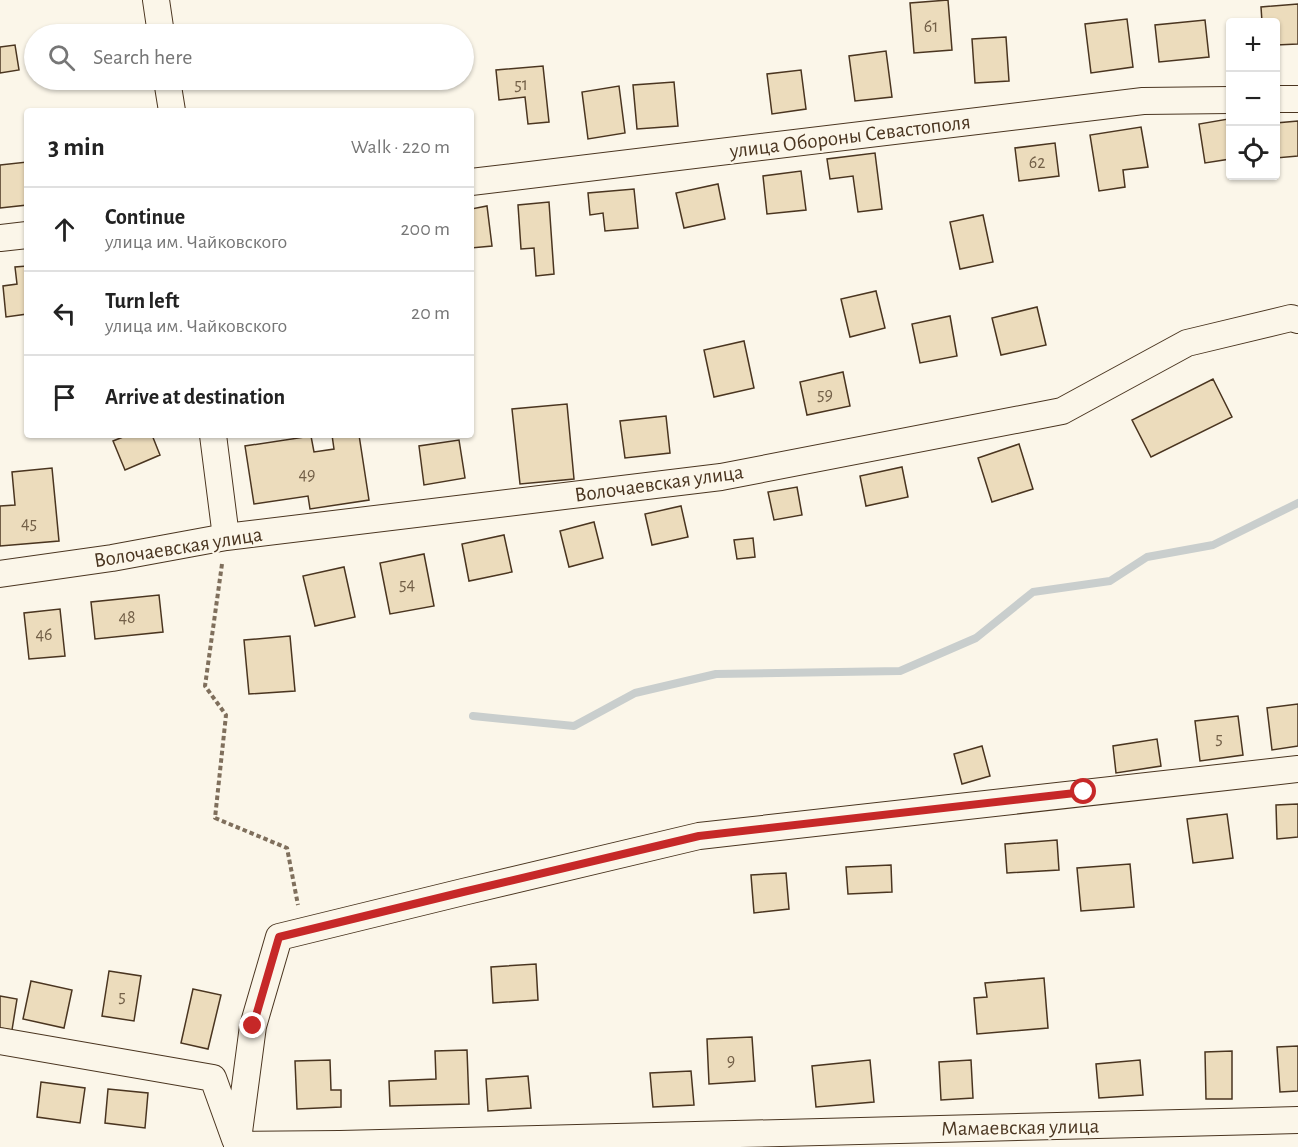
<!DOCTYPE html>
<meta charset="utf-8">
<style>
:root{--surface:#fff;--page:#f6f6f6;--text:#222;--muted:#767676;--line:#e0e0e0}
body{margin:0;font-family:"Alegreya Sans",sans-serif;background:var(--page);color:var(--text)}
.controls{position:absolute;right:18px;top:18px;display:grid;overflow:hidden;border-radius:6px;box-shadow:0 2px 4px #0004}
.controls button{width:54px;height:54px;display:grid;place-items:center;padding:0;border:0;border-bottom:2px solid var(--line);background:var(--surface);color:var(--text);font:30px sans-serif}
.stop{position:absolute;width:18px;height:18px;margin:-14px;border:4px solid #c62828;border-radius:50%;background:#fff}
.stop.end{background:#c62828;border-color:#fff;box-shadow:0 2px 6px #0008}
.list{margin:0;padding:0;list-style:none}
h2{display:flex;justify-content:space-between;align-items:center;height:78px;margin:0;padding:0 24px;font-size:26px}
h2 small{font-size:20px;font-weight:400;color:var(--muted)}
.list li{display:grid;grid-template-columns:39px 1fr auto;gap:18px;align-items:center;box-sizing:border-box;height:84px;padding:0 24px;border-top:2px solid var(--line)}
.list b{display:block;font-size:22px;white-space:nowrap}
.list p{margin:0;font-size:20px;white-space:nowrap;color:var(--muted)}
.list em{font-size:20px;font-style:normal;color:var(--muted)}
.icon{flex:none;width:33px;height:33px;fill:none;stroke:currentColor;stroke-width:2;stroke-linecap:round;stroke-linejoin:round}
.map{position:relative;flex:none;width:1298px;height:1147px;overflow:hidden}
.search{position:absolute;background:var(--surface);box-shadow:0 2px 4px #0004;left:24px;top:24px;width:450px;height:66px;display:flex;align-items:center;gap:15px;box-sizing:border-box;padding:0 21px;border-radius:33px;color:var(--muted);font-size:22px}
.panel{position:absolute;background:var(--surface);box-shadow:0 2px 4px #0004;left:24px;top:108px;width:450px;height:330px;border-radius:6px}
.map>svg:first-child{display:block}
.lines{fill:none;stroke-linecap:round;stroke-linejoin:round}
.stream{stroke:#c9cecd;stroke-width:8}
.building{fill:#ecdcbc;stroke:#4a3520;stroke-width:1.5}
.minor-casing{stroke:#4a3520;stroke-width:28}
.path{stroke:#7f6f5c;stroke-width:4;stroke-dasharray:4.5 3;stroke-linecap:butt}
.minor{stroke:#fbf6e9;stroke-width:26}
.route{stroke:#c62828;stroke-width:8}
.labels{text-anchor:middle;stroke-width:4.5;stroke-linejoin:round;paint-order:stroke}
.number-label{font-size:18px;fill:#725f47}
.street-label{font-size:21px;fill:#4a3520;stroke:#fbf6e9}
</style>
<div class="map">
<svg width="1298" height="1147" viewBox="0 0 1298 1147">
<rect width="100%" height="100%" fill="#fbf6e9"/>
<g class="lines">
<path class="stream" d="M 473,716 L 574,726 L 635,693 L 716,674 L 900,671 L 976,638 L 1033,592 L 1110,581 L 1147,557 L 1213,545 L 1298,503"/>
</g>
<path class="building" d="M 948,0 L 952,50 L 914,53 L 910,3 Z
M 1298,4 L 1298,44 L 1276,45 L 1276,22 L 1262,22 L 1261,7 Z
M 1127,19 L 1133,67 L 1091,73 L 1085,24 Z
M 1205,20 L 1209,57 L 1159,62 L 1155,25 Z
M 1006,37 L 1009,81 L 975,83 L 972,39 Z
M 15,45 L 19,70 L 0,73 L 0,47 Z
M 886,51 L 892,97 L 855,101 L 849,56 Z
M 543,66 L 549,122 L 528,124 L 525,97 L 499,100 L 496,70 Z
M 801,70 L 806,109 L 772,114 L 767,74 Z
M 674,82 L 678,126 L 637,129 L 633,85 Z
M 619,86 L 625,133 L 588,139 L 582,92 Z
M 1228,119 L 1230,135 L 1230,159 L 1205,163 L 1199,124 Z
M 1298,121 L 1298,156 L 1276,158 L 1276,123 Z
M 1141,127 L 1148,167 L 1123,170 L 1125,187 L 1099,191 L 1090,135 Z
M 1055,143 L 1059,176 L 1019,181 L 1015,148 Z
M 875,153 L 882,209 L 858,212 L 853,176 L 830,179 L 827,159 Z
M 27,162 L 27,205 L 0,208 L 0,165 Z
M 801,171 L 806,210 L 767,214 L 763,176 Z
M 718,184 L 725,219 L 684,228 L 676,193 Z
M 634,189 L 638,228 L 605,231 L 603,213 L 590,215 L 588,193 Z
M 549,202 L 554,274 L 536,276 L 534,248 L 521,249 L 518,205 Z
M 487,206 L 492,246 L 471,248 L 471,209 Z
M 983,215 L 993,262 L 960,269 L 950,222 Z
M 27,266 L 27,314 L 6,317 L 3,286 L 17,284 L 15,267 Z
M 876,291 L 885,328 L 850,337 L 841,299 Z
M 1037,307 L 1046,345 L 1001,355 L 992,318 Z
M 950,316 L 957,356 L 920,363 L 912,324 Z
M 744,341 L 754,388 L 714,397 L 704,350 Z
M 843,372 L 850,406 L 807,415 L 800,382 Z
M 1213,379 L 1232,417 L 1151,457 L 1132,420 Z
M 567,404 L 574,479 L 520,484 L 512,409 Z
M 666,416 L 670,453 L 625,458 L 620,421 Z
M 128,435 L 152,435 L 160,455 L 125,470 L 113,441 Z
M 332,435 L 359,435 L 369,500 L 310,509 L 308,496 L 254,504 L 245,446 L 311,436 L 314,452 L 334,449 Z
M 459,440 L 465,478 L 424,485 L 419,446 Z
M 1019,444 L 1033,489 L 992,502 L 978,458 Z
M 902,467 L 908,497 L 866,506 L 860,476 Z
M 52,468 L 59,541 L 0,546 L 0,506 L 15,505 L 12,472 Z
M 797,487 L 802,515 L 774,520 L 768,492 Z
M 681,506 L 688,537 L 652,545 L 645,514 Z
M 594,522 L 603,558 L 569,567 L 560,531 Z
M 504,535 L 512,572 L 469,581 L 462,544 Z
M 753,538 L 755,557 L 737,559 L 734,540 Z
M 424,554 L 434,606 L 390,614 L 380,563 Z
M 344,567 L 355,617 L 315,626 L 303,576 Z
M 159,595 L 163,632 L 95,639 L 91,602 Z
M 60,609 L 65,656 L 29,659 L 24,613 Z
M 290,636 L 295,691 L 249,694 L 244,640 Z
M 1298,704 L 1298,746 L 1272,750 L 1267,708 Z
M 1238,716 L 1243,755 L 1200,761 L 1195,721 Z
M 1157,739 L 1161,766 L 1116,773 L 1113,746 Z
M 982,746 L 990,776 L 962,784 L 954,754 Z
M 1298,804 L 1298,837 L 1277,839 L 1276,805 Z
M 1227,814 L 1233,858 L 1193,863 L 1187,819 Z
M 1057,840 L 1059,870 L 1007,873 L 1005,844 Z
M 1130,864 L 1134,907 L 1081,911 L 1077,868 Z
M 891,865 L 892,892 L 848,894 L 846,867 Z
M 786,873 L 789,909 L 754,913 L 751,875 Z
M 536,964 L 538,1000 L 493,1003 L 491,967 Z
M 109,971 L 141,976 L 134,1021 L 102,1016 Z
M 1044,978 L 1048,1028 L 977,1034 L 974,998 L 987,997 L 985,983 Z
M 31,981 L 72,990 L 64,1028 L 23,1019 Z
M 193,989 L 221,995 L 208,1049 L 181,1043 Z
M 0,996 L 17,999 L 12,1030 L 0,1028 Z
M 752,1037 L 755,1081 L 709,1084 L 707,1039 Z
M 1298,1046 L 1298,1091 L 1280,1092 L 1277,1047 Z
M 467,1050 L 469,1104 L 390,1106 L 389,1081 L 436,1079 L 435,1051 Z
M 1232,1051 L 1232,1099 L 1206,1099 L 1205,1052 Z
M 330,1060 L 331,1090 L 341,1090 L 341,1107 L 297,1109 L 295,1061 Z
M 870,1060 L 874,1102 L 816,1107 L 812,1066 Z
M 971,1060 L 973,1098 L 941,1100 L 939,1062 Z
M 1140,1060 L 1143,1095 L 1099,1098 L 1096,1064 Z
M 691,1071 L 694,1105 L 653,1107 L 650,1073 Z
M 528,1076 L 531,1108 L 488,1111 L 486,1079 Z
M 41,1082 L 85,1088 L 80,1123 L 37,1117 Z
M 108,1089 L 148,1093 L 145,1128 L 105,1123 Z"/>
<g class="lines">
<g class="minor-casing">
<path id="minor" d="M 156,0 L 161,34
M 167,80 L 172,111
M 1276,99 L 1298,99
M 471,182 L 1143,101 L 1230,100
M 0,238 L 27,235
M 213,435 L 226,537
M 0,574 L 112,558 L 226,537 L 721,477 L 1062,411 L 1187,343 L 1291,318 L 1298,320
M 0,1041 L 213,1078 L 235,1139
M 237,1145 L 340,1144 L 1298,1120
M 237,1147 L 253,1026 L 279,937 L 463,892 L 699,836 L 1298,769"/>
</g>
<path class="path" d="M 222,564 L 205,686 L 226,715 L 215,818 L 287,848 L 298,905"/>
<use href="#minor" class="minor"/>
</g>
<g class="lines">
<path class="route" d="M 253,1026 L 279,937 L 463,892 L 699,836 L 1084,792"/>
</g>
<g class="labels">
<g class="number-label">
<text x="931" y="32">61</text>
<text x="521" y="90">51</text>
<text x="1037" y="168">62</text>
<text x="825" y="400">59</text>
<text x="307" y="480">49</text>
<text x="29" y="529">45</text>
<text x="407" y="590">54</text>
<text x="127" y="623">48</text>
<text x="44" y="640">46</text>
<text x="1219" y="744">5</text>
<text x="122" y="1002">5</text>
<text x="731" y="1066">9</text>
</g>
<g class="street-label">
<text transform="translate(850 136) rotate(-7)" y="7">улица Обороны Севастополя</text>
<text transform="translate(659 483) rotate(-8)" y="7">Волочаевская улица</text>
<text transform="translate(178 547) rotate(-9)" y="7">Волочаевская улица</text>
<text transform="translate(1020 1127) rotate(-1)" y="7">Мамаевская улица</text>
</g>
</g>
</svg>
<div class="controls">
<button>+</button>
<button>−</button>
<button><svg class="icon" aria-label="locate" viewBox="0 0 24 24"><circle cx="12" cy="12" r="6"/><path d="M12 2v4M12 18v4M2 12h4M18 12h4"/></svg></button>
</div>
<div class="stop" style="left:1084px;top:792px"></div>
<div class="stop end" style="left:253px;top:1026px"></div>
<div class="search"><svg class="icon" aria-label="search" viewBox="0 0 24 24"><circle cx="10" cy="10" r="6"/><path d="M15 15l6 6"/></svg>Search here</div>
<section class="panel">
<h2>3 min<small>Walk · 220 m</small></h2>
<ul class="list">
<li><svg class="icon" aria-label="ahead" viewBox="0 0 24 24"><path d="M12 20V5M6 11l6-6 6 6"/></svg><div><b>Continue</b><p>улица им. Чайковского</p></div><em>200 m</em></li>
<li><svg class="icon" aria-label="left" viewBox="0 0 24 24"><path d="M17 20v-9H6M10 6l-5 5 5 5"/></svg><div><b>Turn left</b><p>улица им. Чайковского</p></div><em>20 m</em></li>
<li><svg class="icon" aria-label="arrive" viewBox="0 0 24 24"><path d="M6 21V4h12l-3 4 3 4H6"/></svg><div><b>Arrive at destination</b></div></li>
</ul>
</section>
</div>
